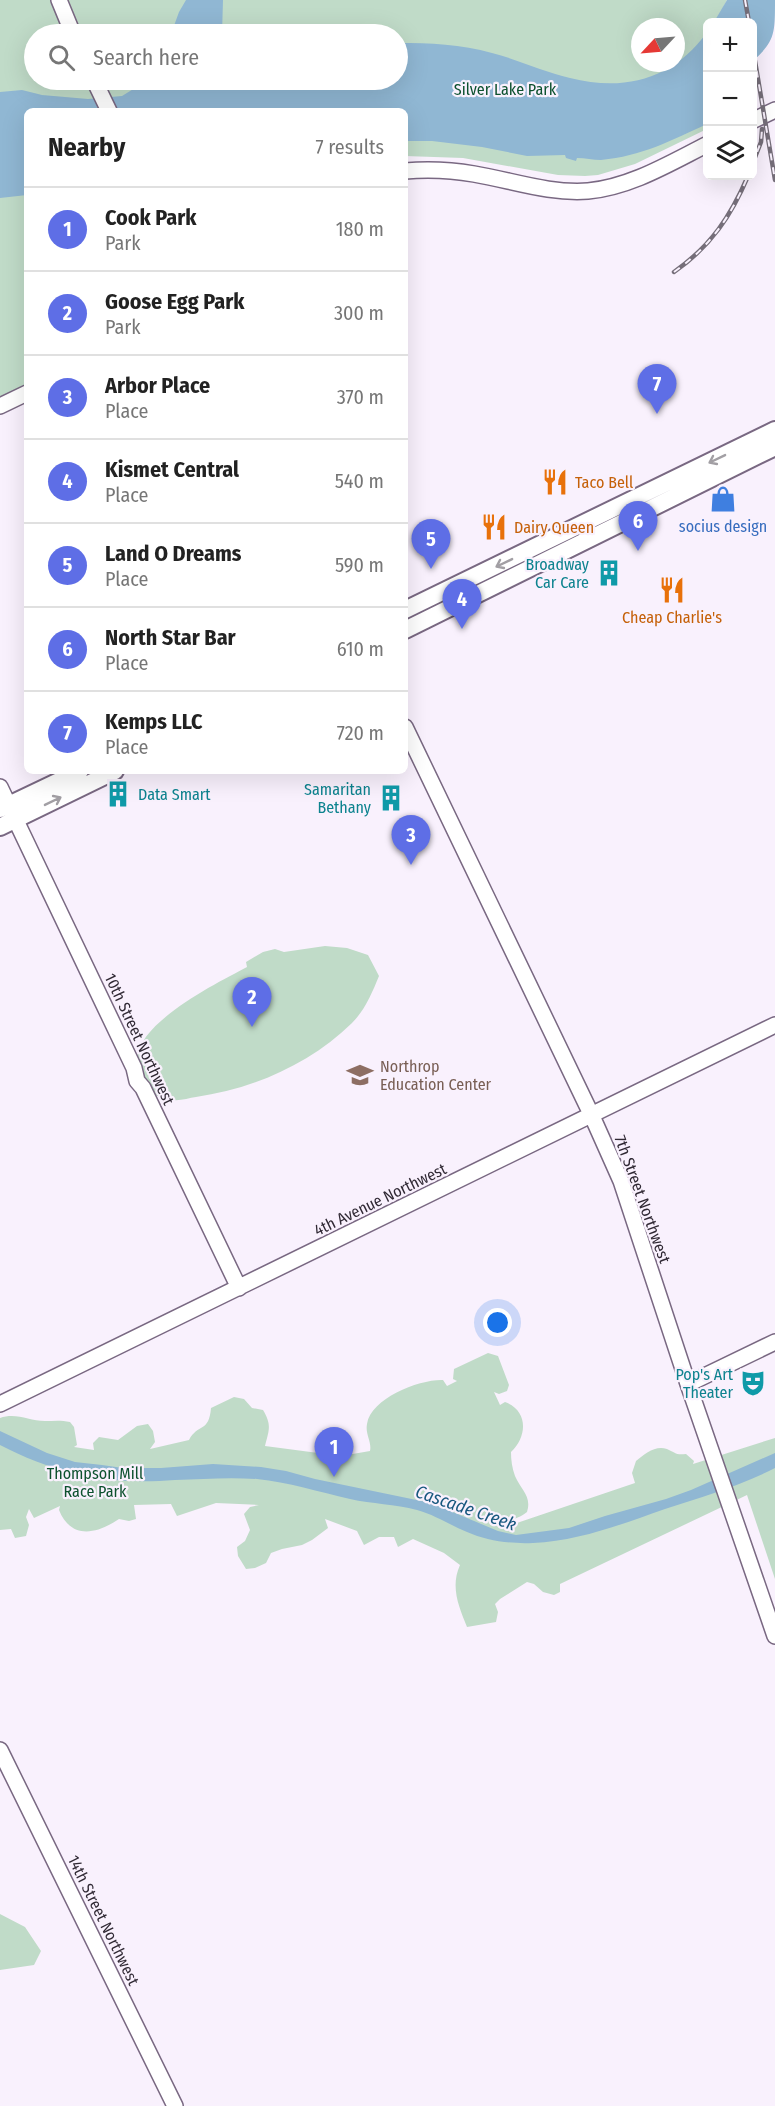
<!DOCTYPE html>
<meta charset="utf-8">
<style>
:root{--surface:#fff;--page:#f6f6f6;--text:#222;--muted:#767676;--line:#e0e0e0;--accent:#5e6ee6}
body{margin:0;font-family:"Fira Sans Condensed",sans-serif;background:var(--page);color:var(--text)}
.controls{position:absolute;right:18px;top:18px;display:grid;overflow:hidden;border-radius:9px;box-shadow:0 6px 24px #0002}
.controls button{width:54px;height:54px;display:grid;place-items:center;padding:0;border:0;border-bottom:2px solid var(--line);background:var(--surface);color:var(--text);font:30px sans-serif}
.compass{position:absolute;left:631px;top:18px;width:54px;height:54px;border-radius:50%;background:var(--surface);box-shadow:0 6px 24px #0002;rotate:244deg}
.you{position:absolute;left:498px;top:1323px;width:21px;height:21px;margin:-15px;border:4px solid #fff;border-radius:50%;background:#1a73e8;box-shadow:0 0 0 9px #1a73e833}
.badge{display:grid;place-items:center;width:39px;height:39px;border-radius:50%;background:var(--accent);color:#fff;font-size:20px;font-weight:700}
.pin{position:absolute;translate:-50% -50px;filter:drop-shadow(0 2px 3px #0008)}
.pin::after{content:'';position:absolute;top:32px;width:21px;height:18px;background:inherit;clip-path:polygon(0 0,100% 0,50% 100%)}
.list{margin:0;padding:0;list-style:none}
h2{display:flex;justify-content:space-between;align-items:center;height:78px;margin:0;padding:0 24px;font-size:26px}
h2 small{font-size:20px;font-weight:400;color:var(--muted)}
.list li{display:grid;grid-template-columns:39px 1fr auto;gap:18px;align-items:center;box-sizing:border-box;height:84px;padding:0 24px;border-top:2px solid var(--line)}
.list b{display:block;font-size:22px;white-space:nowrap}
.list p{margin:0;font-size:20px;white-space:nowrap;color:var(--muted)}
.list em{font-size:20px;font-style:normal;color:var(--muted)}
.icon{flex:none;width:33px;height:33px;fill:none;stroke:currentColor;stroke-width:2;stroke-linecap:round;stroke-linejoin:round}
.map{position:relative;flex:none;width:775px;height:2106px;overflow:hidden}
.search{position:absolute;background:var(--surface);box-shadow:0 6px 24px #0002;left:24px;top:24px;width:384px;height:66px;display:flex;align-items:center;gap:15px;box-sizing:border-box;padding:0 21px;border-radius:33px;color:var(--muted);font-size:22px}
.panel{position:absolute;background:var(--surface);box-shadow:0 6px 24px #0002;left:24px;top:108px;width:384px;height:666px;border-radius:9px}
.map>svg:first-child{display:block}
.green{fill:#c0dbc8;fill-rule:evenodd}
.water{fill:#90b7d3}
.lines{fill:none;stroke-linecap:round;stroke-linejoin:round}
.secondary-casing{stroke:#796882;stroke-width:18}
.primary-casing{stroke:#796882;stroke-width:20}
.secondary{stroke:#fff;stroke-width:15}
.primary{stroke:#fff;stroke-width:16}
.rail-casing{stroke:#756e79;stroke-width:4.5}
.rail{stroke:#f9f1fd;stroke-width:2;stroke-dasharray:7;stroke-linecap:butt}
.oneway{stroke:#a29fa4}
.labels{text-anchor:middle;stroke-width:4.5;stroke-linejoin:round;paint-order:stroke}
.park-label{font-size:16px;fill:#0c512e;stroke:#f9f1fd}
.food-label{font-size:16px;fill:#c56008;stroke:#f9f1fd;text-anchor:start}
.shop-label{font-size:16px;fill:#366cbe;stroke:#f9f1fd}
.culture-label{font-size:16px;fill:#0d838f;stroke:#f9f1fd;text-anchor:end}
.street-label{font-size:16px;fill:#302934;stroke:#f9f1fd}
.education-label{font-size:16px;fill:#785e54;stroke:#f9f1fd;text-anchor:start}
.water-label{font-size:18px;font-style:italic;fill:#17577e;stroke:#f9f1fd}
</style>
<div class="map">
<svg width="775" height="2106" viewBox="0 0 775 2106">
<rect width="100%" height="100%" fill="#f9f1fd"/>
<path class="green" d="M 0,0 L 727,0 L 720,14 L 721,22 L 708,22 L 707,129 L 635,164 L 598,175 L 585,176 L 558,175 L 463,158 L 405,156 L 405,111 L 27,111 L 27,401 L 0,414 ZM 640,27 L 676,27 L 676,63 L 640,63 ZM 34,34 L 398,34 L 398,80 L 34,80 Z
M 325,946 L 347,948 L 368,955 L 379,976 C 372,993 365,1010 352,1023 C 310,1064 253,1089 196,1097 C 189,1098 180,1101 173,1100 C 162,1100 153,1093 143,1088 C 141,1079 135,1066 137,1057 C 142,1020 217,983 247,967 L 246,962 L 263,952 L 275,949 L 284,952 Z
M 488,1353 L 498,1356 L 509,1385 L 507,1391 L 499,1394 L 494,1392 L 500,1405 L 505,1402 C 529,1411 527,1437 511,1452 C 511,1460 512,1468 515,1476 C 521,1490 532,1496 527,1512 C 519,1518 512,1521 502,1519 L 505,1527 L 635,1483 L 632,1473 L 636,1461 C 645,1454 655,1445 667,1449 C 676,1453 675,1455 686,1454 L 694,1461 L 693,1464 L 775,1438 L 775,1579 L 747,1495 L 560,1584 L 560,1592 L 554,1595 L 543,1592 L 534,1584 L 527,1582 L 500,1599 L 495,1604 L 498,1612 L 496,1622 L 467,1627 C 459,1607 450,1587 460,1565 L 444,1553 L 413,1539 L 398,1547 L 394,1537 L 379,1537 L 364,1545 L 357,1531 L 325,1519 L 328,1528 L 312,1540 L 302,1545 L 282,1549 L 271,1553 L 266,1563 L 255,1568 L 246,1569 L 238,1556 L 237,1547 L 245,1541 L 250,1530 L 244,1514 L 250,1507 L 259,1505 L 216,1503 L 177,1516 L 171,1504 L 134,1505 L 136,1519 L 129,1521 L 119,1519 C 97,1534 71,1540 59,1510 L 60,1506 L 34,1518 L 29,1509 L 26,1517 L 29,1525 L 26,1536 L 15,1538 L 11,1529 L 0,1530 L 0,1418 C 16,1412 29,1421 45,1421 C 54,1421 61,1420 70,1422 L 74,1427 L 77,1445 L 74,1447 L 94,1450 L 93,1443 L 99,1437 L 118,1440 L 137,1426 L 148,1424 L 153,1431 L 155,1442 L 150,1449 L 189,1440 C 198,1423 209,1433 211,1408 L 234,1397 L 244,1399 L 252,1408 L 263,1410 C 272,1425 269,1430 265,1446 L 341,1456 L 370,1451 C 372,1442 365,1434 367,1424 C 371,1398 420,1379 443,1380 L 447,1386 L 457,1381 L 453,1379 L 454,1369 Z
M 0,1914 L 25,1927 L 41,1951 L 34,1965 L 0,1970 Z"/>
<path class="water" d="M 186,0 L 223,0 L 222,34 L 171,34 L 179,12 Z
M 727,0 L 775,0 C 775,34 775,41 753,61 L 752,22 L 714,22 Z
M 707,32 L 707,124 C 670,141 642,156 601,160 C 593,160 585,158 577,158 L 576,161 L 566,158 L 565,155 L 527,156 L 482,147 L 432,141 L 405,141 L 405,111 L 27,111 L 27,195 L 0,198 L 0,92 L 22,90 L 42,95 L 88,99 L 122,96 L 148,80 L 398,80 L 398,43 C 430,43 461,44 492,53 C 519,60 544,72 570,78 C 625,92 674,79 707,32 Z
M 0,1431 L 47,1453 L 75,1462 L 102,1465 L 123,1468 L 161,1468 L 213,1464 L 261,1467 L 286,1471 L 315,1479 L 431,1503 L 498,1531 L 516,1535 L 569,1528 L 605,1516 L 666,1499 L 691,1490 L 775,1453 L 775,1468 C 740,1486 702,1497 665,1509 C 622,1524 579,1541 533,1543 C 511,1544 487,1541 467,1532 C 450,1525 435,1515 417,1510 C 395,1504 372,1504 350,1499 C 319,1492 288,1482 257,1479 C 229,1477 203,1479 175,1480 C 110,1485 58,1475 0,1445 Z"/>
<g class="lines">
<g class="secondary-casing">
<path id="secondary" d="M 59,0 L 73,34
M 94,80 L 109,111
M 752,121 L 775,110
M 405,171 C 428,169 451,170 474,174 C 511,180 549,194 588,191 C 631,187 670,163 708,144
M 0,406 L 27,393
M 405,727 L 592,1116 L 621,1181 L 688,1384 L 775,1636
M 0,787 L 134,1068 L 137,1081 L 143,1088 L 239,1288
M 688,1384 L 775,1342
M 0,1404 L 775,1025
M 0,1750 L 175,2106"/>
</g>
<g class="primary-casing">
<path id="primary" d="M 405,610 L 775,430
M 405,630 L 775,447
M 0,809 L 80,771
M 0,827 L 115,771"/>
</g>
<use href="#secondary" class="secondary"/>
<use href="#primary" class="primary"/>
<g class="rail-casing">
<path id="rail" d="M 745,0 L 749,22
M 752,43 L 775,180
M 752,165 L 761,142 L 762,129
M 674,272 C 711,246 731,216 748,176"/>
</g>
<use href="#rail" class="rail"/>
</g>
<defs><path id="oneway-shaft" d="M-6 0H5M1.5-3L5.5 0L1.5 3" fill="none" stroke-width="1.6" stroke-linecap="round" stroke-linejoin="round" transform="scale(1.5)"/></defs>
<g class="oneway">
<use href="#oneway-shaft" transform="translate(717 459) rotate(154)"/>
<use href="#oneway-shaft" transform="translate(504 563) rotate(154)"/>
<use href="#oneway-shaft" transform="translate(53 801) rotate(-26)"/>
</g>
<defs>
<g id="restaurant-bare" transform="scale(2.07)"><path d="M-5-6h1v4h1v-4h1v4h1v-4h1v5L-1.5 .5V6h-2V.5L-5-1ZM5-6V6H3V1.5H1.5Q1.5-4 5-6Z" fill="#e8710a" stroke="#f9f1fd" stroke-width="2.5" paint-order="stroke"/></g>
<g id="shop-bare" transform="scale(2.07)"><path d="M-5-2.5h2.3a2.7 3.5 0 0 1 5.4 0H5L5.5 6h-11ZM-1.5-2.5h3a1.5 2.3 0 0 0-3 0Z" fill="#3f7fe0" stroke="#f9f1fd" stroke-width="2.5" paint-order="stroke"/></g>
<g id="building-bare" transform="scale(2.07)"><path d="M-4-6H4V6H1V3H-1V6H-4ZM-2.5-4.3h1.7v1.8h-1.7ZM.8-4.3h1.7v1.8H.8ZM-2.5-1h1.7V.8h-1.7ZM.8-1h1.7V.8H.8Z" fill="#0f9aa8" stroke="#f9f1fd" stroke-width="2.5" paint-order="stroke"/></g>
<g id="school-bare" transform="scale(2.07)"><path d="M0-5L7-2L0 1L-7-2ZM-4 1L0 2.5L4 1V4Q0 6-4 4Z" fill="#8d6e63" stroke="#f9f1fd" stroke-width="2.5" paint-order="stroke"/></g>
<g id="theatre-bare" transform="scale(2.07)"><path d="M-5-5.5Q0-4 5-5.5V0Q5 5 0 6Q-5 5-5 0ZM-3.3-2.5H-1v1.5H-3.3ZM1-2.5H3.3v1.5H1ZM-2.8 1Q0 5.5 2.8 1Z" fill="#0f9aa8" stroke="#f9f1fd" stroke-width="2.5" paint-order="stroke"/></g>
</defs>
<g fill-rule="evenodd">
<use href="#restaurant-bare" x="555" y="482"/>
<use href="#shop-bare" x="723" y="499"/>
<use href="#restaurant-bare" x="494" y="527"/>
<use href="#building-bare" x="609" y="573"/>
<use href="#restaurant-bare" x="672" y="590"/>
<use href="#building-bare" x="118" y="794"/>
<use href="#building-bare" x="391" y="798"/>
<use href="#school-bare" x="360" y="1075"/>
<use href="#theatre-bare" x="753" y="1383"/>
</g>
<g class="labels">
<g class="park-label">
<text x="505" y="95">Silver Lake Park</text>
<text x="95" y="1479">Thompson Mill<tspan x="95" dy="18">Race Park</tspan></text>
</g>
<g class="food-label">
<text x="575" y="488">Taco Bell</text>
<text x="514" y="533">Dairy Queen</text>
<text x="672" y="623" text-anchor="middle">Cheap Charlie's</text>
</g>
<g class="shop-label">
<text x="723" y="532">socius design</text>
</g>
<g class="culture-label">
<text x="589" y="570">Broadway<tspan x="589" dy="18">Car Care</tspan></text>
<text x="371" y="795">Samaritan<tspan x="371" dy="18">Bethany</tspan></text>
<text x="138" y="800" text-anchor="start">Data Smart</text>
<text x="733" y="1380">Pop's Art<tspan x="733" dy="18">Theater</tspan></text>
</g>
<g class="street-label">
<text transform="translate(140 1039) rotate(65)" y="6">10th Street Northwest</text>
<text transform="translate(380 1199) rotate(-26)" y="6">4th Avenue Northwest</text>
<text transform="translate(643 1199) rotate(70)" y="6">7th Street Northwest</text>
<text transform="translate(104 1920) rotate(64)" y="6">14th Street Northwest</text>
</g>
<g class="education-label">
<text x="380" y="1072">Northrop<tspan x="380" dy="18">Education Center</tspan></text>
</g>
<g class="water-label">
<text transform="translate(466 1508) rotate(19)" y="6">Cascade Creek</text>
</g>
</g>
</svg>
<div class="controls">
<button>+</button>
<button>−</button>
<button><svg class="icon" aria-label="layers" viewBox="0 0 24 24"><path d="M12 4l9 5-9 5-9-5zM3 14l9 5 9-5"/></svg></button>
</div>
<svg class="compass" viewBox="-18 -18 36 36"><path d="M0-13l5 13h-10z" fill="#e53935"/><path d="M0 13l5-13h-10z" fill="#767676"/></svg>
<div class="you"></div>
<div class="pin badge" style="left:334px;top:1477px">1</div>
<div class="pin badge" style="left:252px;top:1027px">2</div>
<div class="pin badge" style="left:411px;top:865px">3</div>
<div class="pin badge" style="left:462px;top:629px">4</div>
<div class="pin badge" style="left:431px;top:569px">5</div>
<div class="pin badge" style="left:638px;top:551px">6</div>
<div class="pin badge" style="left:657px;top:414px">7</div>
<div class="search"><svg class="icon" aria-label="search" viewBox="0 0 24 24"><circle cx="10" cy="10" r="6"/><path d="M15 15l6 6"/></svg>Search here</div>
<section class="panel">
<h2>Nearby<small>7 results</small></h2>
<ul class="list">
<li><span class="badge">1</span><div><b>Cook Park</b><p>Park</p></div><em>180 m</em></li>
<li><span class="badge">2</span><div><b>Goose Egg Park</b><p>Park</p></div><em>300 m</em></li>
<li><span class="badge">3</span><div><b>Arbor Place</b><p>Place</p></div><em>370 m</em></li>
<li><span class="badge">4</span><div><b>Kismet Central</b><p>Place</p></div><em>540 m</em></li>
<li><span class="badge">5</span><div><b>Land O Dreams</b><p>Place</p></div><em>590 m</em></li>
<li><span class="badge">6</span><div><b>North Star Bar</b><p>Place</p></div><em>610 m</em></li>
<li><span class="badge">7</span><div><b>Kemps LLC</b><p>Place</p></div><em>720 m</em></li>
</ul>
</section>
</div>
